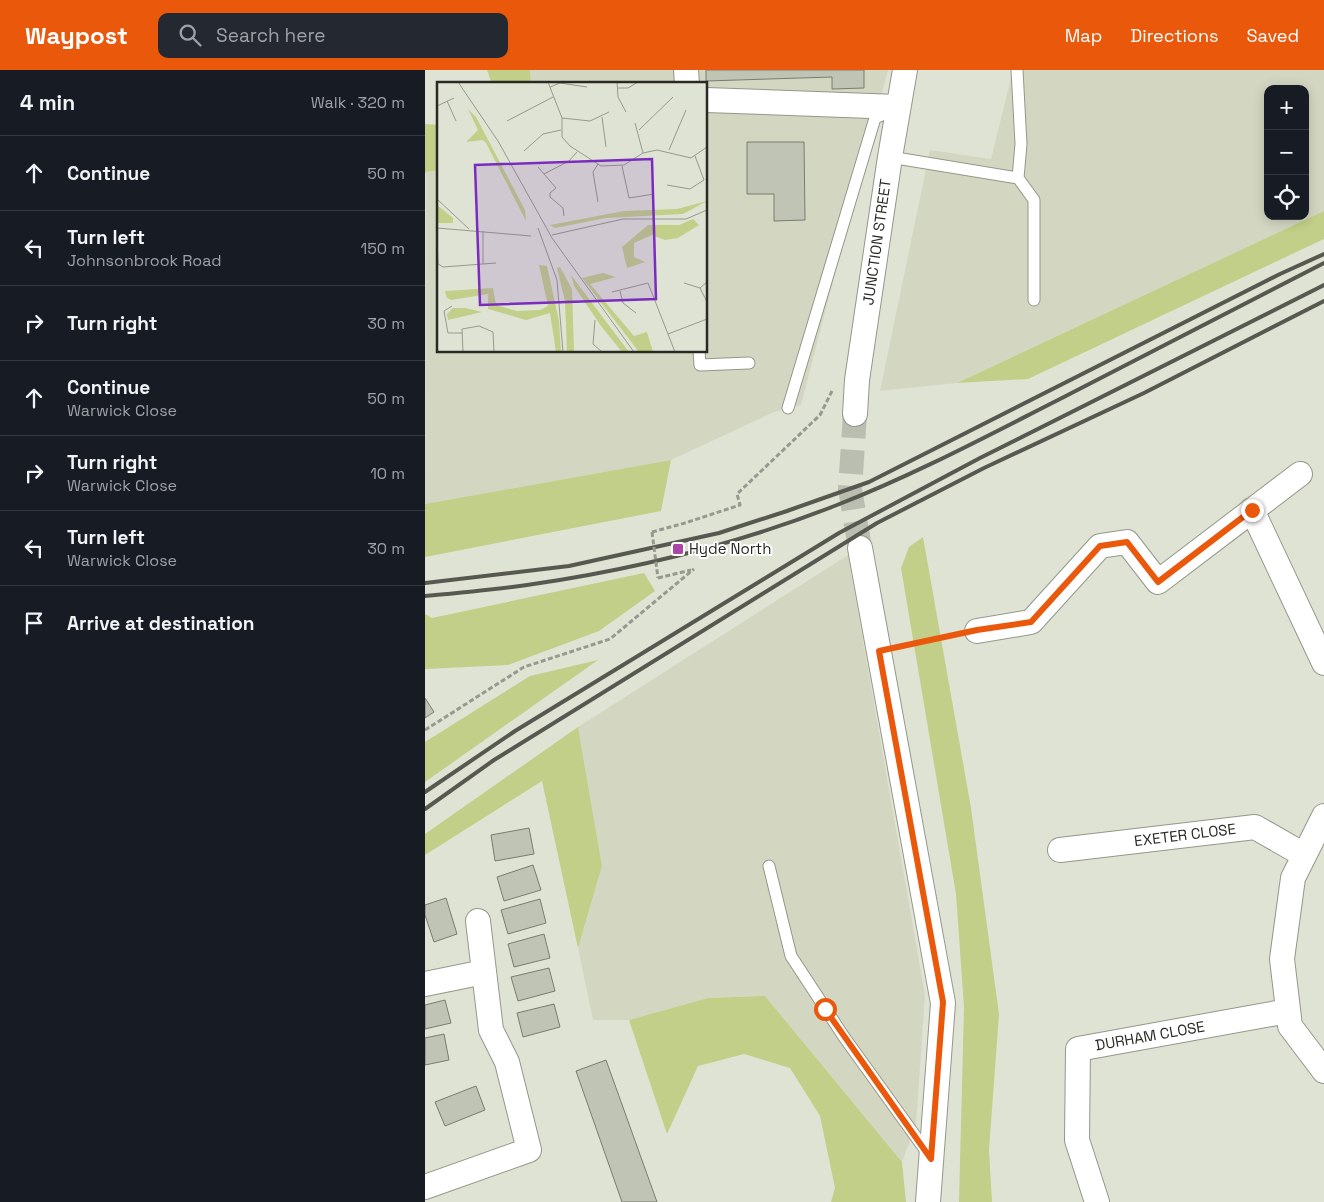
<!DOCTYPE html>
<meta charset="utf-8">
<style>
:root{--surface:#171b24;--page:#242831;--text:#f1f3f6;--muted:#9ea1a6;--line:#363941;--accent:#ea580c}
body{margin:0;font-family:"Space Grotesk",sans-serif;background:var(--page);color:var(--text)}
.controls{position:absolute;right:15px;top:15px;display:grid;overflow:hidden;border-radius:10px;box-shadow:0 2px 12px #0003}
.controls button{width:45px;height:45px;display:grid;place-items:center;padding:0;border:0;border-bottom:1px solid var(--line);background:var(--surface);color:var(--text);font:25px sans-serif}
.stop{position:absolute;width:15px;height:15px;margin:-11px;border:4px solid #ea580c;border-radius:50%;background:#fff}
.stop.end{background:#ea580c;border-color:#fff;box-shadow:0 1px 5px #0008}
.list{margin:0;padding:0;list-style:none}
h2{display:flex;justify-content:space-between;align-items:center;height:65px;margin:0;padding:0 20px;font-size:21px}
h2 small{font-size:16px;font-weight:400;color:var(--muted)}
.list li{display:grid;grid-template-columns:32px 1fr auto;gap:15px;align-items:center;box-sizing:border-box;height:75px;padding:0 20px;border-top:1px solid var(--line)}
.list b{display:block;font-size:19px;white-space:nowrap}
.list p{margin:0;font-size:16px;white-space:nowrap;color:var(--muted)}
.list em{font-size:16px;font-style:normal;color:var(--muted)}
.icon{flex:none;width:28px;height:28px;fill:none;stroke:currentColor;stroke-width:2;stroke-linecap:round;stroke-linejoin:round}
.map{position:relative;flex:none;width:899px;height:1132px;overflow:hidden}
header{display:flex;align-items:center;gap:30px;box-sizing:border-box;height:70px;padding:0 25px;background:var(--accent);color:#fff}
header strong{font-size:24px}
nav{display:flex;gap:28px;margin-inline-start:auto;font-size:18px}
.search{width:350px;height:45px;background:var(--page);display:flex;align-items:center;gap:12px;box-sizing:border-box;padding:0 18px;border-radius:10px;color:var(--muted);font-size:19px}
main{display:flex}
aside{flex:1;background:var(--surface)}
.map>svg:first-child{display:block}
.built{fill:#d3d7c2;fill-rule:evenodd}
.green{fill:#c1cf89}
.building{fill:#c0c4b5;stroke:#797c6f}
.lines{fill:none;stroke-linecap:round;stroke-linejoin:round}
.minor-tunnel{stroke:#babeb1;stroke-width:24;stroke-dasharray:24 12;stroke-linecap:butt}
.service-casing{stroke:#949789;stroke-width:13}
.minor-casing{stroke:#949789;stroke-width:26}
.path{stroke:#97998e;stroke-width:3;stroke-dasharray:5 2.5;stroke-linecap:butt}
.service{stroke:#fff;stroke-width:11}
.minor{stroke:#fff;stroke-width:24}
.rail{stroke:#575950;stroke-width:4}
.path-bridge{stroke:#97998e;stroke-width:3;stroke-dasharray:5 2.5;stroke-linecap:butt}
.route{stroke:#ea580c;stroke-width:6}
.poi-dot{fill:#ab45a9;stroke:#fff;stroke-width:2}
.labels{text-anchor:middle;stroke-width:4;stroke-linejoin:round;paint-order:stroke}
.street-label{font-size:15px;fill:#282923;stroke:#fff}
.poi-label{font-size:15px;fill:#282923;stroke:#fff;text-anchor:start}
.inset-road{fill:none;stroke:#96998d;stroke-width:1}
.view{fill:#7b2cbf;fill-opacity:0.15;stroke:#7b2cbf;stroke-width:2.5}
.inset-edge{fill:none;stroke:#282923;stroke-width:2.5}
</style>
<header>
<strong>Waypost</strong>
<div class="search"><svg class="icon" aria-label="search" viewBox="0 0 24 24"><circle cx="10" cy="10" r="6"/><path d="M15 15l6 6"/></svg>Search here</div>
<nav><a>Map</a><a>Directions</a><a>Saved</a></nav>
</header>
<main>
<aside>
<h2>4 min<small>Walk · 320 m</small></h2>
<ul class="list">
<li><svg class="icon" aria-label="ahead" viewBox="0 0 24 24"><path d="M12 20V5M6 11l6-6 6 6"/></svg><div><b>Continue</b></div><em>50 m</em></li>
<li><svg class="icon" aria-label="left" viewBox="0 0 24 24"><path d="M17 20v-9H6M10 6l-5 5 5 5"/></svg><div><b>Turn left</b><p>Johnsonbrook Road</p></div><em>150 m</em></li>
<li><svg class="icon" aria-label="right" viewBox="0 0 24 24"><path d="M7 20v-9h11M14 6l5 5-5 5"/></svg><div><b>Turn right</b></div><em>30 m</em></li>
<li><svg class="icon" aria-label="ahead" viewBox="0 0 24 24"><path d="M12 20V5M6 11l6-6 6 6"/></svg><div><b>Continue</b><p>Warwick Close</p></div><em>50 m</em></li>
<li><svg class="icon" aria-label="right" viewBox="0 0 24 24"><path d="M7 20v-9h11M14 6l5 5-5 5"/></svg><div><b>Turn right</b><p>Warwick Close</p></div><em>10 m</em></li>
<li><svg class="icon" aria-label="left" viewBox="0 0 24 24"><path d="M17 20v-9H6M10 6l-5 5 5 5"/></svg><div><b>Turn left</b><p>Warwick Close</p></div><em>30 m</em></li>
<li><svg class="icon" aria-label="arrive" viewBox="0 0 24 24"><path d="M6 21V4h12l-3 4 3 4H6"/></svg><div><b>Arrive at destination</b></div></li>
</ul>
</aside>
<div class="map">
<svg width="899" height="1132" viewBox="0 0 899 1132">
<rect width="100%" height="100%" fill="#dfe3d4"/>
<path class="built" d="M 105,0 L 463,0 L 376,335 L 349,342 L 246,390 L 0,434 L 1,102 L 14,100 L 14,281 L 281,281 L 281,14 L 106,14 Z
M 588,0 L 899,0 L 899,141 L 532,313 L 455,321 L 505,80 L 566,89 ZM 843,19 L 880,19 L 880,146 L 843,146 Z
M 423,485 L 500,925 L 491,1055 L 477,1092 L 340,926 L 283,928 L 204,950 L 168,950 L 153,878 L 177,796 L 153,657 Z"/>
<path class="green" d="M 62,0 L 105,0 L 106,14 L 67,14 Z
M 0,54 L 14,55 L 14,100 L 1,102 L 0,104 Z
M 899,141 L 899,169 L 603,309 L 532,313 Z
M 246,390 L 236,441 L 0,487 L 0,434 Z
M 498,467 L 546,738 L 574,944 L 564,1080 L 567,1132 L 534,1132 L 539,937 L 531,824 L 476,498 L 484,477 Z
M 219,503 L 230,521 L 174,561 L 83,595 L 0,599 L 0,544 L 7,548 Z
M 173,590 L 0,712 L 0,672 L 105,606 Z
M 153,657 L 177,796 L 153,878 L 117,711 L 0,785 L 0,764 Z
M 340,926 L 477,1092 L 481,1132 L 406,1132 L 410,1118 L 395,1046 L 365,998 L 319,984 L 273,996 L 242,1064 L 204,950 L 283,928 Z"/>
<path class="building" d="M 281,0 L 439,0 L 439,18 L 407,19 L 407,7 L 281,11 Z
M 322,72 L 379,72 L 380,150 L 349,151 L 349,124 L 322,124 Z
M 0,628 L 9,642 L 0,648 Z
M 104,758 L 109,784 L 70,791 L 66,765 Z
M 108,795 L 116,820 L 79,831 L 72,807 Z
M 21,828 L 32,864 L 9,872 L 0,845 L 0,835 Z
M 115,829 L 121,853 L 83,864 L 76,840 Z
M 119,864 L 125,888 L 89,897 L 83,874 Z
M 124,898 L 130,921 L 93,931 L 86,907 Z
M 20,930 L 26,953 L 0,959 L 0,935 Z
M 129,934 L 135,957 L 98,967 L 92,943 Z
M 19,964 L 24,990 L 0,995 L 0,968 Z
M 181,990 L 232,1132 L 197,1132 L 151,1001 Z
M 51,1016 L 60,1040 L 20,1056 L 10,1032 Z"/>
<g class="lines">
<path class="minor-tunnel" d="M 430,344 L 425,419 L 435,478"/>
<g class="service-casing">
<path id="service" d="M 465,87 L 593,108 L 596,74 L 592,0
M 593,108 L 609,130 L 609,230
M 274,281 L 275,295 L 324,293
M 363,338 L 450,48 L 464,42
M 344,796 L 366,886 L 419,967 L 504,1085"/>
</g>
<g class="minor-casing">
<path id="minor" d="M 261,0 L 262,14
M 281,30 L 473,37
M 430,344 L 432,310 L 465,87 L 480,0
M 827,440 L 899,593
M 435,478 L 518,933 L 503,1132
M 552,561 L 606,552 L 675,476 L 702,472 L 733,512 L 875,404
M 899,746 L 868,808 L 857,889 L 865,956 L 899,1001
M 635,780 L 830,757 L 879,785
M 0,914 L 59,902
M 0,1117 L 104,1080 L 82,992 L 66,960 L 53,851
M 672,1132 L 652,1070 L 653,979 L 863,941"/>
</g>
<path class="path" d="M 227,462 L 260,453 L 315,435 L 312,424 L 395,345 L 407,321
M 233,508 L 266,500
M 477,576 L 529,565
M 0,660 L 99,597 L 185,569 L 269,499"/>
<use href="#service" class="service"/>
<use href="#minor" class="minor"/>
<path class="rail" d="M 0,513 L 144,496 L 294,463 L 362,441 L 444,412 L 855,204 L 899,184
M 0,526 C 34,523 68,520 102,515 C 207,500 313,474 412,435 C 489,405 562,366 635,329 C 723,283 811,238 899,193
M 0,722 L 90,661 L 414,463 L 555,388 L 899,215
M 0,739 L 69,690 L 452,453 L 559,398 L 719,323 L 899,231"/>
<path class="path-bridge" d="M 227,462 L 233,508"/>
</g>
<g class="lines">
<path class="route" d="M 400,939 L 506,1089 L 518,932 L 454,581 L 552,560 L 606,552 L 675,476 L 702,472 L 733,512 L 827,440"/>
</g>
<rect class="poi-dot" x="247" y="473" width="12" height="12" rx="2.5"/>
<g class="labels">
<g class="street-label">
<text transform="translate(452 172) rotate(-82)" y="5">JUNCTION STREET</text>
<text transform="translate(760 765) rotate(-7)" y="5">EXETER CLOSE</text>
<text transform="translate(725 966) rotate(-10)" y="5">DURHAM CLOSE</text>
</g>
<g class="poi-label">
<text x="264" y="484">Hyde North</text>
</g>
</g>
<g transform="translate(12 12)">
<rect width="270" height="270" fill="#dfe3d4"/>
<path d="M 31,27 L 39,35 L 88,128 L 89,139 L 49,61 L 46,58 L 29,60 L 41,48 ZM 270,119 L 246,132 L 169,136 L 118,146 L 113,143 L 187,129 L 240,127 ZM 0,123 L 16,136 L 16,141 L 0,141 ZM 256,137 L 262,143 L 241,156 L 228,158 L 215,153 L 197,161 L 197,175 L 208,180 L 190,186 L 185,165 L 211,143 L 242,143 ZM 102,183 L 110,184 L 122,239 L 124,270 L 119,270 L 113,231 L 89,238 L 51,227 L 51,212 L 14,218 L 10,216 L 8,209 L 56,206 L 59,223 L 80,229 L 103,228 L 111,224 ZM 123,185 L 135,207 L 137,270 L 130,270 L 128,219 L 120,186 ZM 166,191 L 179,195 L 153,202 L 197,254 L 210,250 L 216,270 L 202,270 L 145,196 ZM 134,193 L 192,270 L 185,270 L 164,244 L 137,204 ZM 16,226 L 28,226 L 45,230 L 11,238 L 10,232 Z" fill="#c1cf89"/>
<path class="inset-road" d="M 21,0 L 61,59 L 115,156 L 197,270M 111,0 L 125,36 L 125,55 L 133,64 L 164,84 L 187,83 L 206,71 L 220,68 L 254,76 L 270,65M 180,0 L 181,15 L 189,30M 113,5 L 123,1 L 150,5M 181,6 L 191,6 L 201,0M 10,19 L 19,39M 0,24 L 17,16M 165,35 L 169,65M 125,36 L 153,39 L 172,30M 70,39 L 116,15M 198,41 L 206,71M 202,48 L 236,15M 232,68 L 249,28M 87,69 L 106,52 L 124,48M 161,82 L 156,90 L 161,120M 185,84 L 192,116 L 217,112M 101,85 L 119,106 L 113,111 L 113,115 L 126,126 L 127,134M 107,92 L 132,79 L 140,70M 230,103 L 253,107 L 267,98 L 258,74M 0,117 L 32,147M 0,146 L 94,154M 101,146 L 120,198 L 126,270M 115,153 L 186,137 L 249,137 L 270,128M 0,154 L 1,182 L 6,185 L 59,181M 46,182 L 46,149M 247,201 L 263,206 L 270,200M 263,206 L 270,220M 183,209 L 186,221 L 199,231M 175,210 L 211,201 L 238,270M 15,224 L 7,229 L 11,251 L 25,251M 158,238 L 156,262 L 165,270M 231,252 L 270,237M 26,270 L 25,247 L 42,244 L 56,250 L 57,270"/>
<path class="view" d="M 215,77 L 219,217 L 43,223 L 38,83 Z"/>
<rect width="270" height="270" class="inset-edge"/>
</g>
</svg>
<div class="controls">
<button>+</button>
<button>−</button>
<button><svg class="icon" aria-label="locate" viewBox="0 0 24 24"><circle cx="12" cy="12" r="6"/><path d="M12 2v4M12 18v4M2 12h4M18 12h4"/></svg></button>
</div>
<div class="stop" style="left:400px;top:939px"></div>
<div class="stop end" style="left:827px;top:440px"></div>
</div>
</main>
